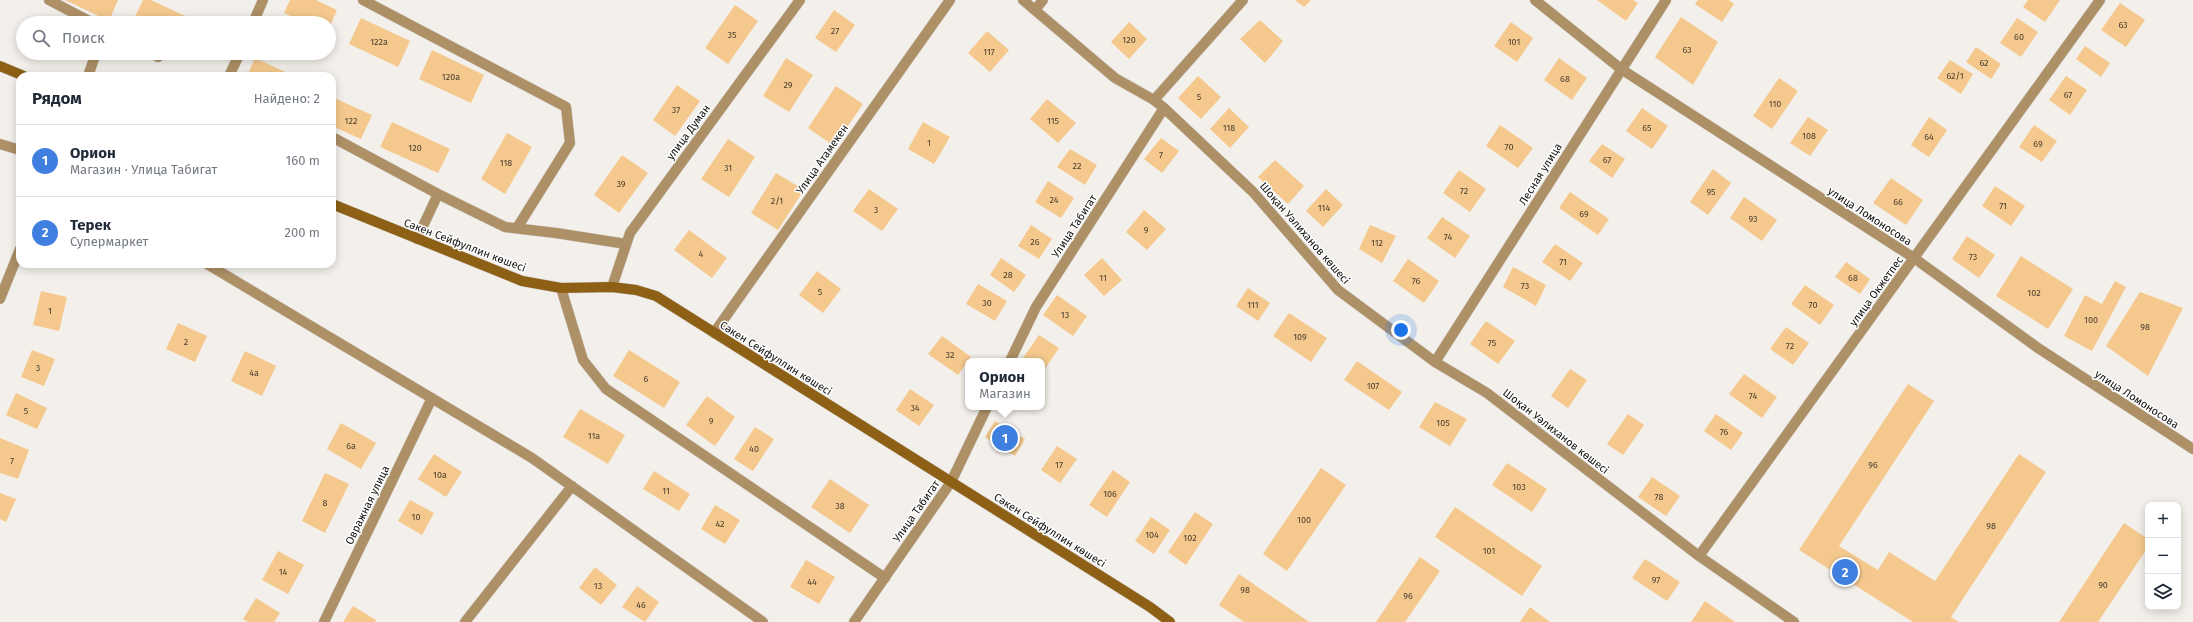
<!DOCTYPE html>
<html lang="ru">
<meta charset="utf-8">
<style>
:root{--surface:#fff;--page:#f6f6f7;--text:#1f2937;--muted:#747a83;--line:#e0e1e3;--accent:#3d7a90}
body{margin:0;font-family:"Fira Sans",sans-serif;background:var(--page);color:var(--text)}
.controls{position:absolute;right:12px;bottom:12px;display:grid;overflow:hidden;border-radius:8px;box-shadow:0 2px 10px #0003}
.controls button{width:36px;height:36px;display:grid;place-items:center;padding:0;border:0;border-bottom:1px solid var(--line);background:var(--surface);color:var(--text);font:20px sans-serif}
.you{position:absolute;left:1401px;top:330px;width:14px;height:14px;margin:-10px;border:3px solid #fff;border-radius:50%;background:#1a73e8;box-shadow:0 0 0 6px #1a73e833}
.badge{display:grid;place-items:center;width:26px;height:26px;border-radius:50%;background:var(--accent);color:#fff;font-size:13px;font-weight:700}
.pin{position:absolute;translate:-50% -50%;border:2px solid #fff;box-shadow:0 1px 4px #0006}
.popup{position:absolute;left:965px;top:358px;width:80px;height:52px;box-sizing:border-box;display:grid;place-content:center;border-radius:8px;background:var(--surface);filter:drop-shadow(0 1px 3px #0005);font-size:13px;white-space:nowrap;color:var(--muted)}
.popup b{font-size:15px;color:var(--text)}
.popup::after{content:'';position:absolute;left:50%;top:100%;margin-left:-8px;border:8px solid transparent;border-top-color:var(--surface)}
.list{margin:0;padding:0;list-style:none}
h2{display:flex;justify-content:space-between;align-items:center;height:52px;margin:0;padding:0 16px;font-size:17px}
h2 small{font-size:13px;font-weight:400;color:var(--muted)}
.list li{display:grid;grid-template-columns:26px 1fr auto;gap:12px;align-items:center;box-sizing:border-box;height:72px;padding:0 16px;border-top:1px solid var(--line)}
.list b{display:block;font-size:15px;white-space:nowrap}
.list p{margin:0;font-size:13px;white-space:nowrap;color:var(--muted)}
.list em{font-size:13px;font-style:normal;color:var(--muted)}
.icon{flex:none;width:22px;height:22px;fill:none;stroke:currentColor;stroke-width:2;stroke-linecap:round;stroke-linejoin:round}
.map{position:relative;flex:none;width:2193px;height:622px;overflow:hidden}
.search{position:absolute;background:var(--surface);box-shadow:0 2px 10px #0003;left:16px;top:16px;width:320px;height:44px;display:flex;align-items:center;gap:10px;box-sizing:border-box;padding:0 14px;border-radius:22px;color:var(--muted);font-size:15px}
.panel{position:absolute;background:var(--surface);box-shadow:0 2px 10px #0003;left:16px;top:72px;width:320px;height:196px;border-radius:12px}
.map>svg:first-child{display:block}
.building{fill:#f5c98e}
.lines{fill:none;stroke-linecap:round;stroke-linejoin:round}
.lane-casing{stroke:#cfccc7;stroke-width:11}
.street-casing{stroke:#cfccc7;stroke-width:11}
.secondary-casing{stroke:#cfccc7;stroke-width:11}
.lane{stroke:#ae9066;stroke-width:10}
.street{stroke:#ae9066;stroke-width:10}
.secondary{stroke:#8d6016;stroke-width:10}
.labels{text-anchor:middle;stroke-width:3;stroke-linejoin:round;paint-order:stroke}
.number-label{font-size:9px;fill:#4c4030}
.street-label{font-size:11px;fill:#131211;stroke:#fff}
</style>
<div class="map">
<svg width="2193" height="622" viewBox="0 0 2193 622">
<rect width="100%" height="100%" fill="#f3efea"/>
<path class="building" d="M 65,0 L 118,0 L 109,21 Z
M 143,0 L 151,0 L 200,23 L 132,23 Z
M 290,0 L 316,0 L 337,10 L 329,28 L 329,23 L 306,23 L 284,13 Z
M 1295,0 L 1311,0 L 1304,7 Z
M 1597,0 L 1633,0 L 1638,3 L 1626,21 Z
M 1698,0 L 1729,0 L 1734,4 L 1722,22 L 1695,4 Z
M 2028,0 L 2060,0 L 2045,22 L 2023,7 Z
M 2120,3 L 2145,20 L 2126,47 L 2101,30 Z
M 735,5 L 758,21 L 728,64 L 705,48 Z
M 834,10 L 855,25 L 836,52 L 815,38 Z
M 1681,17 L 1718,42 L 1693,85 L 1655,57 Z
M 361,18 L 410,41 L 398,67 L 349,44 Z
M 2017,18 L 2038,32 L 2021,57 L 2000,43 Z
M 1260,20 L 1283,41 L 1265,63 L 1240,39 Z
M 1129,22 L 1147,39 L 1129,59 L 1111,42 Z
M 1511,22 L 1533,38 L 1517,62 L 1494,46 Z
M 987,31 L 1009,50 L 990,72 L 968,53 Z
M 2085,46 L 2110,63 L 2101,77 L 2076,59 Z
M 1976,47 L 2001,64 L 1991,79 L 1966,62 Z
M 432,50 L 484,75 L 471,103 L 419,79 Z
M 255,58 L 294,76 L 247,76 Z
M 786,58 L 813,75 L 789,112 L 763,96 Z
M 1559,58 L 1587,78 L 1572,100 L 1544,80 Z
M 1950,60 L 1973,74 L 1961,94 L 1937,78 Z
M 1198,76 L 1221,97 L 1201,119 L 1178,98 Z
M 2066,76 L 2087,90 L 2070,115 L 2049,100 Z
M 1779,78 L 1798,91 L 1772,129 L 1753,116 Z
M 677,85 L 700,101 L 675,136 L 653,120 Z
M 836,86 L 863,104 L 834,146 L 808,128 Z
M 332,97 L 372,115 L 361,139 L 332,126 Z
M 1047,99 L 1076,123 L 1058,143 L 1030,119 Z
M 1229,108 L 1249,127 L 1230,148 L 1210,129 Z
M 1642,108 L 1668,126 L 1652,149 L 1626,131 Z
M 1808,117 L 1828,130 L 1810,156 L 1790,143 Z
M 1929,117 L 1947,130 L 1929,157 L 1911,145 Z
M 392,122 L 450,149 L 438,173 L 380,147 Z
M 923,122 L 950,137 L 934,164 L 908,149 Z
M 1500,125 L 1533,148 L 1518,168 L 1486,146 Z
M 2034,125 L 2057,141 L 2042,162 L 2019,147 Z
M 507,133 L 532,147 L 505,194 L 481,179 Z
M 1161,138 L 1179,151 L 1162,173 L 1144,159 Z
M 728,139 L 755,157 L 729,197 L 701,179 Z
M 1602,144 L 1625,159 L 1612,178 L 1589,161 Z
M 1070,149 L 1097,165 L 1085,185 L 1057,167 Z
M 622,155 L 648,173 L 619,213 L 594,195 Z
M 1275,160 L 1304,186 L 1288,204 L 1258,177 Z
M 1713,169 L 1731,183 L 1708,215 L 1690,202 Z
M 1459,170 L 1486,189 L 1470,212 L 1443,193 Z
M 776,173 L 804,190 L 778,230 L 751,213 Z
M 1891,178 L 1923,200 L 1906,225 L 1873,203 Z
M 1048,181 L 1074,198 L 1061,218 L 1035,202 Z
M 1995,186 L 2025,206 L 2011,226 L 1982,206 Z
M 869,189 L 898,209 L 882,231 L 853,211 Z
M 1326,189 L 1343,205 L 1323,227 L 1306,211 Z
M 1570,192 L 1609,219 L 1598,235 L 1559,208 Z
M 1744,197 L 1777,220 L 1762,241 L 1730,218 Z
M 1144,210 L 1166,229 L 1147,250 L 1126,232 Z
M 1442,217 L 1470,236 L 1455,258 L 1427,238 Z
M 1031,225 L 1052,239 L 1039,259 L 1018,246 Z
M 1370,225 L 1396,236 L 1382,263 L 1359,249 Z
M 689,230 L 727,258 L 712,278 L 674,250 Z
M 1967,236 L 1995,255 L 1979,278 L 1952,259 Z
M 1555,244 L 1583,263 L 1570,281 L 1542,262 Z
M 2021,256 L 2073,289 L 2048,329 L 1996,296 Z
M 1001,258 L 1026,275 L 1014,292 L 990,275 Z
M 1102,258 L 1122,280 L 1104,296 L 1084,275 Z
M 1408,259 L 1439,281 L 1424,303 L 1393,281 Z
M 1846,262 L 1870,279 L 1860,294 L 1835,277 Z
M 1513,267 L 1546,285 L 1536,306 L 1503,287 Z
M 817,271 L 841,289 L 823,313 L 799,295 Z
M 2115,281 L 2126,287 L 2092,351 L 2064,336 L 2085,295 L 2102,304 Z
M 978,284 L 1007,301 L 995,321 L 966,304 Z
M 1805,285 L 1834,305 L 1820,325 L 1791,304 Z
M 1248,288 L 1270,303 L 1258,321 L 1236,306 Z
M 41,291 L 67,297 L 59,331 L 33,325 Z
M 2140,292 L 2183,308 L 2148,376 L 2106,346 Z
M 1057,295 L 1087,316 L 1073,336 L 1043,315 Z
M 1289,313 L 1327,338 L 1311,362 L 1273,336 Z
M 1486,321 L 1515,341 L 1498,364 L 1470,344 Z
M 178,323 L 207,336 L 195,362 L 166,349 Z
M 1786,327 L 1809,343 L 1793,365 L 1770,349 Z
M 1039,335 L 1059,348 L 1042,373 L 1042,361 L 1021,361 Z
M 942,336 L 971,357 L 958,375 L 928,354 Z
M 32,350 L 55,359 L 44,386 L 21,377 Z
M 629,350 L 680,382 L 664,408 L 613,376 Z
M 245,351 L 276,366 L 262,396 L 231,381 Z
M 1357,361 L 1402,392 L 1389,410 L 1344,380 Z
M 1570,369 L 1587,380 L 1568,408 L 1551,396 Z
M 1744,374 L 1777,397 L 1762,418 L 1729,394 Z
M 1908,384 L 1934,401 L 1839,546 L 1878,570 L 1889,552 L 1935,581 L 2019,454 L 2046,472 L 1951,617 L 1959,622 L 1913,622 L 1799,550 Z
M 910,389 L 934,405 L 919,426 L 896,410 Z
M 16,393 L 47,408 L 37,429 L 6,415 Z
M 707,396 L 735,417 L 715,446 L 686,425 Z
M 1435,402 L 1467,419 L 1450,446 L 1419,427 Z
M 580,409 L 625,435 L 608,464 L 563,437 Z
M 1628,414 L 1644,425 L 1623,455 L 1607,444 Z
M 1716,414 L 1743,433 L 1731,450 L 1704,431 Z
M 995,421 L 1025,439 L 1015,456 L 985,437 Z
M 341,423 L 376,443 L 361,469 L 327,449 Z
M 755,427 L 774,439 L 753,471 L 734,459 Z
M 0,438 L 29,450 L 18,479 L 0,473 Z
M 1057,446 L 1077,459 L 1060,483 L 1041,470 Z
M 434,454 L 462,472 L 446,497 L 418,479 Z
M 1507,463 L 1547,489 L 1532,512 L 1492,485 Z
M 1321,468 L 1346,485 L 1287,571 L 1263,554 Z
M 1113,470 L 1130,482 L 1107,517 L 1089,505 Z
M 654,471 L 690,494 L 679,511 L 643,489 Z
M 325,473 L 349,484 L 325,533 L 302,521 Z
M 1652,477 L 1680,496 L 1666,516 L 1638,497 Z
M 830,479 L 869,505 L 850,533 L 811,507 Z
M 0,493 L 16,499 L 6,522 L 0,519 Z
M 410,500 L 434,513 L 422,535 L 398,521 Z
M 715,505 L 740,520 L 725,544 L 701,529 Z
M 1455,507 L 1542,566 L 1522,596 L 1435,537 Z
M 1195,512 L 1213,524 L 1186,565 L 1168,552 Z
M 1151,517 L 1170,530 L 1154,554 L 1135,541 Z
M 2124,523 L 2148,539 L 2148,547 L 2098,622 L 2059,622 Z
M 278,551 L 304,565 L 288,594 L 262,580 Z
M 1420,557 L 1440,571 L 1405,622 L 1376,622 Z
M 1645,559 L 1680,582 L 1667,601 L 1632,578 Z
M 806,560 L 835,577 L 819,604 L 790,587 Z
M 595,567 L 617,585 L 601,605 L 579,588 Z
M 1239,574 L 1309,622 L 1244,622 L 1219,605 Z
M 637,586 L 659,602 L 645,622 L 622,607 Z
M 256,598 L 280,613 L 274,622 L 248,622 L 243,619 Z
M 1705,601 L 1735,622 L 1691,622 Z
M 353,606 L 376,620 L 375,622 L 343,622 Z
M 1530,607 L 1550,622 L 1520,622 Z"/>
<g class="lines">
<g class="lane-casing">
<path id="lane" d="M 49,0 L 93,23
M 363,0 L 566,107 L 570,143 L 517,228
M 1035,10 L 1043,0
M 253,23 L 263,0
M 151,53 L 158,57
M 88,76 L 96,53
M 229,76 L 240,53
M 1154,100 L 1243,0
M 332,137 L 438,194
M 417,239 L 438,194 L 505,227 L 556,233 L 626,244
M 561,288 L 583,360 L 606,389 L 885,578
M 714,333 L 950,0"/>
</g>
<g class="street-casing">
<path id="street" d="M 1023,0 L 1115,78 L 1154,100 L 1164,108 L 1253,192 L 1338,290 L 1435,362 L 1487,393 L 1699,556 L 1794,622
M 1535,0 L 1621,69 L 1914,258 L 2038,348 L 2193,449
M 0,144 L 20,150
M 207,264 L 532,458 L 763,622
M 612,287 L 630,233 L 800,0
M 0,299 L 20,249
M 1010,361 L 1036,307 L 1164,108
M 1435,362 L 1666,0
M 1699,556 L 2100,0
M 324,622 L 432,398
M 465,622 L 572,486
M 854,622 L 951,482 L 987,407"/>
</g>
<g class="secondary-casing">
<path id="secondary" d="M 0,66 L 24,76
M 332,204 L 522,281 L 561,288 L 612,287 L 636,290 L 656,296 L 1150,607 L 1170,622"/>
</g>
<use href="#lane" class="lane"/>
<use href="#street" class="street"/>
<use href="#secondary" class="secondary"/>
</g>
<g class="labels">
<g class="number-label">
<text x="2123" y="28">63</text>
<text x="835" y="34">27</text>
<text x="732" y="38">35</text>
<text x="2019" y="40">60</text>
<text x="1129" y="43">120</text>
<text x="379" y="45">122а</text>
<text x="1514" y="45">101</text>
<text x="1687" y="53">63</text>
<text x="989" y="55">117</text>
<text x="1984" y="66">62</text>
<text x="1955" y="79">62/1</text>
<text x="451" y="80">120а</text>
<text x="1565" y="82">68</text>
<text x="788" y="88">29</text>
<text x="2068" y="98">67</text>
<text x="1199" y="100">5</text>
<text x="1775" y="107">110</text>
<text x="676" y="113">37</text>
<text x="351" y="124">122</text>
<text x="1053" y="124">115</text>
<text x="1229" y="131">118</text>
<text x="1647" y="131">65</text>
<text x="1809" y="139">108</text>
<text x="1929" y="140">64</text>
<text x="929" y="146">1</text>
<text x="2038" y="147">69</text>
<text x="1509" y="150">70</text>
<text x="415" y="151">120</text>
<text x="1161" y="158">7</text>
<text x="1607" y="163">67</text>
<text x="506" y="166">118</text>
<text x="1077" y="169">22</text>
<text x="728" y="171">31</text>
<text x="621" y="187">39</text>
<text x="1464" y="194">72</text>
<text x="1711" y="195">95</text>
<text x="1054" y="203">24</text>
<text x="777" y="204">2/1</text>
<text x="1898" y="205">66</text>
<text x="2003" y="209">71</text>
<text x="1324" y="211">114</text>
<text x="876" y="213">3</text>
<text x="1584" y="217">69</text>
<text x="1753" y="222">93</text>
<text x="1146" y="233">9</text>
<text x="1448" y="240">74</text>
<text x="1035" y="245">26</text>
<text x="1377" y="246">112</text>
<text x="701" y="257">4</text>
<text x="1973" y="260">73</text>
<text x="1563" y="265">71</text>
<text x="1008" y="278">28</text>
<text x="1103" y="281">11</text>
<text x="1853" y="281">68</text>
<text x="1416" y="284">76</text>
<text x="1525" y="289">73</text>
<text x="820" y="295">5</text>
<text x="2034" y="296">102</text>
<text x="987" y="306">30</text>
<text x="1253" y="308">111</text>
<text x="1813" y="308">70</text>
<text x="50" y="314">1</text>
<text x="1065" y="318">13</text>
<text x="2091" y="323">100</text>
<text x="2145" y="330">98</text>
<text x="1300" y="340">109</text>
<text x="186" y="345">2</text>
<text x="1492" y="346">75</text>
<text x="1790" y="349">72</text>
<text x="950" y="358">32</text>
<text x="38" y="371">3</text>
<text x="254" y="376">4а</text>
<text x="646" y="382">6</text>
<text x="1373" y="389">107</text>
<text x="1753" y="399">74</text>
<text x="915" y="411">34</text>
<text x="26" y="414">5</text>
<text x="711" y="424">9</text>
<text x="1443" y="426">105</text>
<text x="1724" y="435">76</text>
<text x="594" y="439">11а</text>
<text x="351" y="449">6а</text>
<text x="754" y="452">40</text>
<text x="12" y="464">7</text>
<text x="1059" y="468">17</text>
<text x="1873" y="468">96</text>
<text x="440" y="478">10а</text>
<text x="1519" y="490">103</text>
<text x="666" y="494">11</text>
<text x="1110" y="497">106</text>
<text x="1659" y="500">78</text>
<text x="325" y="506">8</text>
<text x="840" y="509">38</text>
<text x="416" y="520">10</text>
<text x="1304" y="523">100</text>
<text x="720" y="527">42</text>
<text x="1991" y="529">98</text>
<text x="1152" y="538">104</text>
<text x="1190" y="541">102</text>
<text x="1489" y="554">101</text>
<text x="283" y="575">14</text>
<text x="1656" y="583">97</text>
<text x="812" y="585">44</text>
<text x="2103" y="588">90</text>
<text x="598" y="589">13</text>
<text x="1245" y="593">98</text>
<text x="1408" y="599">96</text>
<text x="641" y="608">46</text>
</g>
<g class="street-label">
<text transform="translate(688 132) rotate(-54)" y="4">улица Думан</text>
<text transform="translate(822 159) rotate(-55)" y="4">Улица Атамекен</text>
<text transform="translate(1540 174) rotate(-58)" y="4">Лесная улица</text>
<text transform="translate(1870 216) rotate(33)" y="4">улица Ломоносова</text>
<text transform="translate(1074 226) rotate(-57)" y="4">Улица Табигат</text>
<text transform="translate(1305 233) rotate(49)" y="4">Шоқан Уәлиханов көшесі</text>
<text transform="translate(465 245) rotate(21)" y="4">Сәкен Сейфуллин көшесі</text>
<text transform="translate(1876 291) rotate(-54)" y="4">улица Окжетпес</text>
<text transform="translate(776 358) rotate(32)" y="4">Сәкен Сейфуллин көшесі</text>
<text transform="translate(2137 399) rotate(33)" y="4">улица Ломоносова</text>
<text transform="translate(1556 431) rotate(38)" y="4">Шоқан Уәлиханов көшесі</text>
<text transform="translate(367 505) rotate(-64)" y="4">Овражная улица</text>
<text transform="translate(916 511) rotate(-55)" y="4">Улица Табигат</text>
<text transform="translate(1050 530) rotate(32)" y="4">Сәкен Сейфуллин көшесі</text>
</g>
</g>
</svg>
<div class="controls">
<button>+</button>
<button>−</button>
<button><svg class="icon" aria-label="layers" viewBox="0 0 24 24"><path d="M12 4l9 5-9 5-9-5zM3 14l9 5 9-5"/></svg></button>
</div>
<div class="you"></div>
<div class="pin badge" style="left:1005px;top:438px;background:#3f7fe0">1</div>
<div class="popup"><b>Орион</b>Магазин</div>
<div class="pin badge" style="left:1845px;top:572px;background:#3f7fe0">2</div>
<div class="search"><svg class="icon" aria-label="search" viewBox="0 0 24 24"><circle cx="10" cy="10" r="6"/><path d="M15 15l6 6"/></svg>Поиск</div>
<section class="panel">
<h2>Рядом<small>Найдено: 2</small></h2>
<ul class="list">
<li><span class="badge" style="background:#3f7fe0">1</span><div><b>Орион</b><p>Магазин · Улица Табигат</p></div><em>160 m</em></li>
<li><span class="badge" style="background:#3f7fe0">2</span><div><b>Терек</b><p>Супермаркет</p></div><em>200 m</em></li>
</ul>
</section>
</div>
